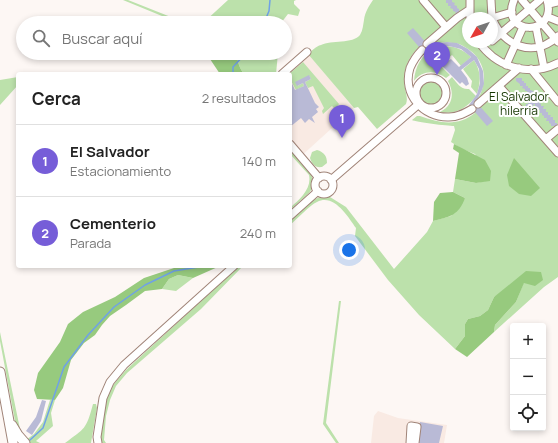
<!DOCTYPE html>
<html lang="es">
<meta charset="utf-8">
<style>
:root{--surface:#fff;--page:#f2f2f2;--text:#222;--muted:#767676;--line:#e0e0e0;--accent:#765dd8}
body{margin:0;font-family:Manrope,sans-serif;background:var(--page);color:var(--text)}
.controls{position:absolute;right:12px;bottom:12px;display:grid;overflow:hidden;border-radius:4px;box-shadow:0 2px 6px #0003}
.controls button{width:36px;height:36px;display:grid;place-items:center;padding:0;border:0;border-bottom:1px solid var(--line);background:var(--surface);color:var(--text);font:20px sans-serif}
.compass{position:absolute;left:462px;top:12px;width:36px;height:36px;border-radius:50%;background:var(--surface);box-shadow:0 2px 6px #0003;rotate:230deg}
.you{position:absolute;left:349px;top:250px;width:14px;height:14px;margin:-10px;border:3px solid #fff;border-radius:50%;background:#1a73e8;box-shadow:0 0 0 6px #1a73e833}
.badge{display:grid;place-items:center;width:26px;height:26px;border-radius:50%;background:var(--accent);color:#fff;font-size:13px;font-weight:700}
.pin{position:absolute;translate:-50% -33px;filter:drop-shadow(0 1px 2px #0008)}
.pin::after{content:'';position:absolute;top:21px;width:14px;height:12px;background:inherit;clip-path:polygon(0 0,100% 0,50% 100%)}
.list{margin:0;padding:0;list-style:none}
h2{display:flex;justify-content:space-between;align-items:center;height:52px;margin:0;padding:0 16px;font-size:17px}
h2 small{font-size:13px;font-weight:400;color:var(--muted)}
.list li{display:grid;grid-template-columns:26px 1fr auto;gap:12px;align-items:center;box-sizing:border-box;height:72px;padding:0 16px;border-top:1px solid var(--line)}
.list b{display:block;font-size:15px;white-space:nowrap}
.list p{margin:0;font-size:13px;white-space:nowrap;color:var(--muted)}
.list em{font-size:13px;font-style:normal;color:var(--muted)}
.icon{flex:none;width:22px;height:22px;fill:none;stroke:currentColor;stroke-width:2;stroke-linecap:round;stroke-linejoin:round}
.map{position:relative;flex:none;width:558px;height:443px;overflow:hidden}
.search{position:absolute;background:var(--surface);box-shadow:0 2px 6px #0003;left:16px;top:16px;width:276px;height:44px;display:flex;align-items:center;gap:10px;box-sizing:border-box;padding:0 14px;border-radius:22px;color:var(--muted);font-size:15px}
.panel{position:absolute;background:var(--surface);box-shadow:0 2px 6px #0003;left:16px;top:72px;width:276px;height:196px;border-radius:4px}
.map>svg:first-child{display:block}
.built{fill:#f9eae3}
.green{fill:#bce1ab;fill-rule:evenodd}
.forest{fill:#97ca7e}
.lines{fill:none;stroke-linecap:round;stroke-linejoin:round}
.stream{stroke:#6fa1e7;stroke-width:1.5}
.building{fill:#b9bad6}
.minor-casing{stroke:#a08478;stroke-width:9}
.major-casing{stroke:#a08478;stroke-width:11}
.minor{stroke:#fff;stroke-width:7}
.major{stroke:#fff;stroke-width:9}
.labels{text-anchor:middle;stroke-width:4;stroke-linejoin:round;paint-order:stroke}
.park-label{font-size:12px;fill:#163600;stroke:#fff}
</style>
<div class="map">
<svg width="558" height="443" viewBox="0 0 558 443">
<rect width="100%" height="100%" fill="#fdf7f4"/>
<path class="built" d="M 305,50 L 354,108 L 299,158 L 290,148 L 290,74 L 279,74 Z
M 378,411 L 398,418 L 447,425 L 444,443 L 371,443 L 374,416 Z"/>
<path class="green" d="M 123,0 L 128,0 L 186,23 L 179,23 Z
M 228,0 L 296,0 L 294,1 L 294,4 L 300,10 L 298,16 L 288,14 L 281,23 L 203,23 Z
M 373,0 L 558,0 L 558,277 L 544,287 L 494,332 L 495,325 L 516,302 L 524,282 L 541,272 L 494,297 L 488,310 L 480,316 L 468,319 L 465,324 L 465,336 L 455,349 L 419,315 L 388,280 L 355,236 L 356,228 C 348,217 334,193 317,202 C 310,205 297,219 290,225 L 290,221 L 313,200 L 320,197 L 330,197 L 346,207 L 394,269 L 427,232 L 433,221 L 451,216 L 465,198 L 453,192 L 455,179 L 476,183 L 490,180 L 475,154 L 462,149 L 451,142 L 455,130 L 454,126 C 448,126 415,122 412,120 L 417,116 L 420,116 C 439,123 458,127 475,113 L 471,108 C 486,92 490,68 472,52 C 467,48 461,44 455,43 C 451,43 444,42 440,43 C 430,44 431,49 419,47 C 407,58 402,73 405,88 C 406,94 408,99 406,104 L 377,129 L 358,107 L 354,108 L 308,54 C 312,51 316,46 321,45 C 331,40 353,44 360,35 C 363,30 363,25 364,20 C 365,12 369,6 373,0 ZM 468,18 L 492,18 L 492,42 L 468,42 Z
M 442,46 C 454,46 463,49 471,57 L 461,66 L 452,55 L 447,59 L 437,47 Z
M 434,48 L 444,60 L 440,65 L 450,75 L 446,78 C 435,70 423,70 414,81 C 415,67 421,55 434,48 Z
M 238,53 L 278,53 L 276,74 L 244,74 C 240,69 236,60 238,53 Z
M 474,60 C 481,71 481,81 477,94 L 471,87 L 472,81 L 463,69 Z
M 303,62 L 339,104 L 335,109 L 332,106 L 323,114 L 322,111 L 324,108 L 313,86 L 308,88 L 305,82 L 311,79 L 309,76 L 297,86 L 303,83 L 304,86 L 296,90 L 290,79 L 289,74 Z
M 18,77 L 18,85 L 0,105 L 0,80 Z
M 452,77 C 457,83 461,90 469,89 L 476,96 C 467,108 455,115 440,112 C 454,105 454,92 448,81 Z
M419 93a12 12 0 1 1 24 0a12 12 0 1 1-24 0Z
M 290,148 C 300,160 322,177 309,193 L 290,210 L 290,208 C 300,199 312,189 309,175 L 290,154 Z
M 317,150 C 324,152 327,156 327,163 L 322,167 C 315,168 312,164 310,158 L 312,152 Z
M 239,266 L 243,266 L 201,309 L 127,373 L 116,386 L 110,400 L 106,416 L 104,440 L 106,443 L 101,443 C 101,427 103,408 109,393 C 112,385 120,377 126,370 Z
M 178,275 L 193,278 L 176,291 L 162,289 L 169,279 Z
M 339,301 L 341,301 L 326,423 L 339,443 L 336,443 L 323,424 Z
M 0,332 L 20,429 L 16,426 L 0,341 Z
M 50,400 L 55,400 L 51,413 L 53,426 L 36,441 L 40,443 L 30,443 L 26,440 L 34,434 L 43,422 Z
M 93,404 L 96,404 L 97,408 L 91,443 L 65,443 C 85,428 86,430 93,404 Z"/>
<path class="forest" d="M 206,53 L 238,53 C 236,60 240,69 244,74 L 220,74 Z
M 454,144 L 485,160 L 491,171 L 490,181 L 476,183 L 455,179 L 459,153 L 453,149 Z
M 514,158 L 540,188 L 531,196 L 519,194 L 509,186 L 507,175 Z
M 453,192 L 465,198 C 459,215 450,217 433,221 L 434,202 L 440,193 Z
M 180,266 L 220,266 L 193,278 L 178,275 L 169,279 L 162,289 L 145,291 L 126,305 L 110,316 L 102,325 L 95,335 L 84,343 L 71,360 L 63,388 L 55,400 L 37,399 L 34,390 L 38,373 L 60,342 L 68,324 L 83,312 L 115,297 L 144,278 Z
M 526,271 L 541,272 L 543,280 L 535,286 L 524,283 L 516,302 L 495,325 L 494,332 L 467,357 L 455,349 L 465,336 L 465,324 L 468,319 L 480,316 L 488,310 L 494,297 Z"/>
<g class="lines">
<path class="stream" d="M 264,23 L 269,11 L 270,0
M 233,74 L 233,67 L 246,53
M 30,440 L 43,428 L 64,367 L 88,335 L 114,307 L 145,285 L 174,271 L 205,266"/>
</g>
<path class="building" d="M 446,0 L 452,0 L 452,2 L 455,3 L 454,5 L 457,6 L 457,8 L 459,9 L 459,15 L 455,14 L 456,12 L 453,11 L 453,9 L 450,8 L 451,6 L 448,6 L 448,3 L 446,3 Z
M 413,28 L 430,47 L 439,43 L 447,42 L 457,43 L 468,49 L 477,57 L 483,71 L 484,84 L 482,90 L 476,102 L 493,121 L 487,126 L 469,105 L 477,94 L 480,83 L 479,69 L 474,60 L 461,70 L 467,78 L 469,84 L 466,86 L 462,82 L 460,84 L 441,65 L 451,59 L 459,67 L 471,57 L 461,49 L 449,46 L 437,47 L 425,54 L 407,33 Z
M 309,75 L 311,79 L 305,82 L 315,103 L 319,107 L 316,109 L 318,112 L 312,117 L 315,123 L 309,119 L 305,123 L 301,118 L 290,127 L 290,79 L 295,90 L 304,86 L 303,83 L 297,86 L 295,82 Z
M 516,78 L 522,78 L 522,81 L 524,81 L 524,83 L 526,83 L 526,86 L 528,86 L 528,88 L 530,88 L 530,90 L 533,91 L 534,95 L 537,96 L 537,98 L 538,98 L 538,96 L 541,96 L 541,93 L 544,93 L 544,91 L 547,91 L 547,97 L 544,97 L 544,100 L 542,99 L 541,102 L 539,102 L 539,103 L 541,104 L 541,106 L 544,106 L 543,109 L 546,109 L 546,112 L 548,112 L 548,115 L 551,115 L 550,117 L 553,117 L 553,120 L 555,120 L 555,123 L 557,123 L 557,126 L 551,126 L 551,124 L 549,123 L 549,121 L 546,121 L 547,118 L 544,118 L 544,116 L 542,115 L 542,113 L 540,113 L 540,110 L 537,110 L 537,107 L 535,107 L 535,104 L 534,104 L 533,106 L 531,106 L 531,108 L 529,108 L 529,110 L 525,110 L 526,104 L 528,104 L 528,102 L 530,102 L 530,100 L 533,100 L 533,99 L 531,98 L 531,96 L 529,96 L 529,94 L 527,94 L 527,91 L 525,91 L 525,89 L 522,88 L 523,86 L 520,86 L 520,84 L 516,81 Z
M 42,400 L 46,401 L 41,421 L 32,435 L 26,431 L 36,417 Z
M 420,422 L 443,426 L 439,443 L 417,443 Z"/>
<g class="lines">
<g class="minor-casing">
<path id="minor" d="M 423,0 L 446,27
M 470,0 L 470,18
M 491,0 L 492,18
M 514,0 C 499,36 558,37 547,0
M 522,0 L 558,42
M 549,4 L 558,2
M 548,17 L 558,21
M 492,18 C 503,46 534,59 558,36
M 492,18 L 512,12
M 536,27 L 544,68
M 492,41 L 540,0
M 479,42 C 497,68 530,77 558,63
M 427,44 L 457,18 L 469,10
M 422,50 C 417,55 413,61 410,68 C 402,94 423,118 449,117 C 458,117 465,113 472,109
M 506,65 L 523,27
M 531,69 L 558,102
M 282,74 L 307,52
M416 93a15 15 0 1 1 30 0a15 15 0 1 1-30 0Z
M 499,86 L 558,153
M 478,104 L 519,68
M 546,139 L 558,129
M 290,144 L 319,178
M315 185a9 9 0 1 1 18 0a9 9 0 1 1-18 0Z
M 331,180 L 420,103
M 290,216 L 318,191
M 98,443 L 97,437 L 103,398 L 110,382 L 124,365 L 234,266
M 410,443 L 411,426 L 417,427 L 415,443"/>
</g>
<g class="major-casing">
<path id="major" d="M 0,372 L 13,443
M 12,425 L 18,435 L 25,443"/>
</g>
<use href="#minor" class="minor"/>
<use href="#major" class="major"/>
</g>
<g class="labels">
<g class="park-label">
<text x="519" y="101">El Salvador<tspan x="519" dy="14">hilerria</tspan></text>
</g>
</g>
</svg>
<div class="controls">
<button>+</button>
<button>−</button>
<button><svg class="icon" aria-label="locate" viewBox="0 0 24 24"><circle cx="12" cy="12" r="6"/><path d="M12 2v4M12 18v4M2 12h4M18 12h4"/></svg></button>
</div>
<svg class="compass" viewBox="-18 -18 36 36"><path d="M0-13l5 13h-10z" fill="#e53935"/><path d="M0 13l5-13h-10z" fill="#767676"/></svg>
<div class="you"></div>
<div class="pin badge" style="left:342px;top:138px">1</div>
<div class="pin badge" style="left:437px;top:75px">2</div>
<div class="search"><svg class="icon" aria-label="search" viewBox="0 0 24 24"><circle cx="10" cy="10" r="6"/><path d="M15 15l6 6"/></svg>Buscar aquí</div>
<section class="panel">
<h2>Cerca<small>2 resultados</small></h2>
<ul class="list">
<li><span class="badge">1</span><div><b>El Salvador</b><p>Estacionamiento</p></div><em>140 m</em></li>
<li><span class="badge">2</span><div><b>Cementerio</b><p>Parada</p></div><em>240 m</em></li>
</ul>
</section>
</div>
